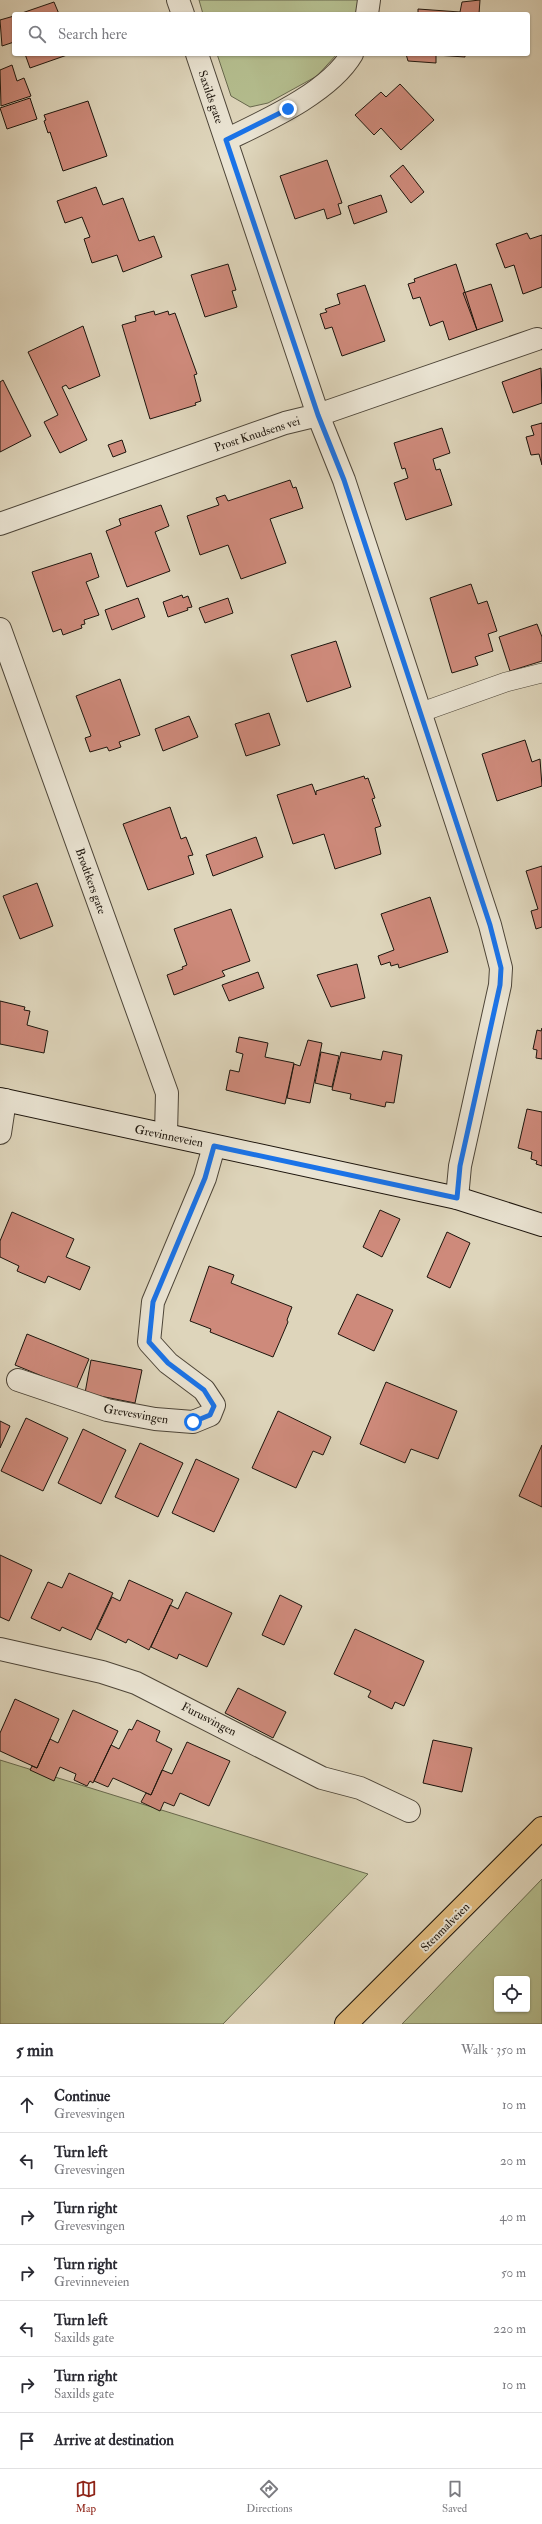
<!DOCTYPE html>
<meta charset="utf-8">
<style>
:root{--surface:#fff;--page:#f7f7f7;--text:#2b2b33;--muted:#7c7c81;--line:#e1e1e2;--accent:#8f2418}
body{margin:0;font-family:"IM FELL Double Pica",serif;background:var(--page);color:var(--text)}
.controls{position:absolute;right:12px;bottom:12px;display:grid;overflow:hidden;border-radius:4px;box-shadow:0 1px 3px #0004}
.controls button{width:36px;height:36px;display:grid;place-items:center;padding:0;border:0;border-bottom:1px solid var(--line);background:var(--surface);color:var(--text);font:20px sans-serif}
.stop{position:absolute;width:12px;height:12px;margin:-9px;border:3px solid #1a73e8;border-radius:50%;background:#fff}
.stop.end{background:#1a73e8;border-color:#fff;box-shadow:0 1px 4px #0008}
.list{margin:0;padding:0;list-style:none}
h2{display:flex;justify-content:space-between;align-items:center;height:52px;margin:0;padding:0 16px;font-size:17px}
h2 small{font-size:13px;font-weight:400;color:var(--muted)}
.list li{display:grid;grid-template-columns:26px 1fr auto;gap:12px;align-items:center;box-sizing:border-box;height:56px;padding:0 16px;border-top:1px solid var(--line)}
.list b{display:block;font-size:15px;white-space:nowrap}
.list p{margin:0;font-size:13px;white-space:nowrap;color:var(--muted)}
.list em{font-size:13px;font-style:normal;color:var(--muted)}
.icon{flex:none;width:22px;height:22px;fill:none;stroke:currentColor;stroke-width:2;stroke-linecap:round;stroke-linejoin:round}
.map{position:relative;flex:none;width:542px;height:2024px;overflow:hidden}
.search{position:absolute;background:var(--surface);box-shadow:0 1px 3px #0004;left:12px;right:12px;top:12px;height:44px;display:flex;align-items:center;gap:10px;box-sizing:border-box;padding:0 14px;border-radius:4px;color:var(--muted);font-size:15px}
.sheet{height:444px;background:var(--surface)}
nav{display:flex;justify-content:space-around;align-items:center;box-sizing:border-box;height:56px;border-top:1px solid var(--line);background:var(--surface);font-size:11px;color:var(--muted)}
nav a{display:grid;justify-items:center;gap:2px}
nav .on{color:var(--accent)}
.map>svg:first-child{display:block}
.green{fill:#b4bd8e;stroke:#68694e;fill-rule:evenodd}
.building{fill:#ce8a7b;stroke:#1d150d}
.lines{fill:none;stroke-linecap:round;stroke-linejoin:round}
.service-casing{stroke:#4d4538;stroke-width:20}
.minor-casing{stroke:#4d4538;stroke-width:24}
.secondary-casing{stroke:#1d150d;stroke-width:24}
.primary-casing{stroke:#1d150d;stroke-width:24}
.service{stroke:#eae4d3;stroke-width:19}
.minor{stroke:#eae4d3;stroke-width:22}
.secondary{stroke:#eae4d3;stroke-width:22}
.primary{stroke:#dfba7e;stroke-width:22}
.route{stroke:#1a73e8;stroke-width:5}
.labels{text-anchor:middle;stroke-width:4;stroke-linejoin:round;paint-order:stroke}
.street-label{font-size:12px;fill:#1d150d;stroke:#eae4d3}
</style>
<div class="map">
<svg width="542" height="2024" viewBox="0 0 542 2024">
<rect width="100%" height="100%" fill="#ded5bb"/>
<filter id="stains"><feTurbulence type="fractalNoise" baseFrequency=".005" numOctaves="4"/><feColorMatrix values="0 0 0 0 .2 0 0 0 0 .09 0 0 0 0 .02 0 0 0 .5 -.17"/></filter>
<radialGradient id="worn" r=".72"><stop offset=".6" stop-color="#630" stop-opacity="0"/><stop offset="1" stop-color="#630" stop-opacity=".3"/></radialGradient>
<path class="green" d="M 199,0 L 360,0 L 359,14 L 203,14 Z
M 217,54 L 337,54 L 317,76 L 268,103 L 250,107 L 231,96 Z
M 0,1760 L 368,1874 L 223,2024 L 0,2024 Z
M 542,1879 L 542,2024 L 402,2024 ZM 497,1979 L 527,1979 L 527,2009 L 497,2009 Z"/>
<path class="building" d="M 480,0 L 479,14 L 418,14 L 418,9 L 460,12 L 462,2 Z
M 54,2 L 59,14 L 19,14 Z
M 14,16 L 14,42 L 2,46 L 0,20 Z
M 25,54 L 70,54 L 30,68 Z
M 406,54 L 465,54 L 465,57 L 436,55 L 436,63 L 408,61 Z
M 12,65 L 17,81 L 24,78 L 31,96 L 1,106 L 0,70 Z
M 400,84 L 434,120 L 401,150 L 381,128 L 374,135 L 355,115 L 381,92 L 386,97 Z
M 30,98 L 37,119 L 7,129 L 0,108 Z
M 88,101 L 107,156 L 63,171 L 50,132 L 48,133 L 44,121 L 46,120 L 44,115 Z
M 327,160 L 342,203 L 338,204 L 341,214 L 327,219 L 324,209 L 295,219 L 280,176 Z
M 403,165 L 424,192 L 411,203 L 390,176 Z
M 96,187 L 103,205 L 123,198 L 139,241 L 154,236 L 162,257 L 123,272 L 117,255 L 92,263 L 84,239 L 90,237 L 82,217 L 65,223 L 57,201 Z
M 381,195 L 387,212 L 354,224 L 348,206 Z
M 527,233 L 530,239 L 542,235 L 542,287 L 523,294 L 514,265 L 505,268 L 496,244 Z
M 228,264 L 236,290 L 232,291 L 237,307 L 205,317 L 191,275 Z
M 456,264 L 477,330 L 449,340 L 443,321 L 430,326 L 420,297 L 413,299 L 408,284 L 415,282 L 414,279 Z
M 491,284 L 503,321 L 477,330 L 463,293 Z
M 365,285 L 385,341 L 342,356 L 332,327 L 325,329 L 320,314 L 327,312 L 325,309 L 340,304 L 337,294 Z
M 154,311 L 155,315 L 168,311 L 169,315 L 175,313 L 197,374 L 194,375 L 201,401 L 195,403 L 196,405 L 150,419 L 122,325 L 136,321 L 135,316 Z
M 83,326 L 100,376 L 69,389 L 66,385 L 62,387 L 87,440 L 60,453 L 44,422 L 58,415 L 28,352 Z
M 541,368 L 542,403 L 513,413 L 502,382 Z
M 3,380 L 31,436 L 0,452 L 0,382 Z
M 542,423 L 542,465 L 539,454 L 531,455 L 526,437 L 534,435 L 531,426 Z
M 442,428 L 450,453 L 433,459 L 436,470 L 440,469 L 452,505 L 406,520 L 394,483 L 408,478 L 405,468 L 402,469 L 394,443 Z
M 122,440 L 126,452 L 113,457 L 108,445 Z
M 290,480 L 293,488 L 296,487 L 303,508 L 270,519 L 286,563 L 241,579 L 228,545 L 200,555 L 187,516 L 219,505 L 216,498 L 225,495 L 228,501 Z
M 161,505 L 169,526 L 155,532 L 170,571 L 127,587 L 106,531 L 121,525 L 119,519 Z
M 91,553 L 99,577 L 86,582 L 99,615 L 84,620 L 85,624 L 81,625 L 82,628 L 63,635 L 61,629 L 53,632 L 32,572 Z
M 471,584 L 478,604 L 487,601 L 497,631 L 488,634 L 493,651 L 475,657 L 478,665 L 452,673 L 430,598 Z
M 182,595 L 183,598 L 188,596 L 192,607 L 187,608 L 188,610 L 168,617 L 163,602 Z
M 138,598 L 145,617 L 112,630 L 105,610 Z
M 228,598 L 233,613 L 205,623 L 199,608 Z
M 537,624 L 542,637 L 542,661 L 510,671 L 499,637 Z
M 336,641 L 351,687 L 307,702 L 291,655 Z
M 120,679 L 140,735 L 119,742 L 121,747 L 109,751 L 107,747 L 90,752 L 85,738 L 91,736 L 76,696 Z
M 269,713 L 280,745 L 246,756 L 235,724 Z
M 189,716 L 198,737 L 163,751 L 155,729 Z
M 525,740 L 532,762 L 540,759 L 542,786 L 497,801 L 482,754 Z
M 364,776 L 365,779 L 368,778 L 375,798 L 372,799 L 381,826 L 375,828 L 381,854 L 335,869 L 324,834 L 293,844 L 277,795 L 312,784 L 316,795 L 316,791 Z
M 170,807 L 181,839 L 186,837 L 193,855 L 188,856 L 194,874 L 148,890 L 123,824 Z
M 256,837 L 263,857 L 213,876 L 206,855 Z
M 542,866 L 542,927 L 536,929 L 531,911 L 538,909 L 526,871 Z
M 37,883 L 53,926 L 20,939 L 3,896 Z
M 430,897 L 448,952 L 399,968 L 398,964 L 391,966 L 390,962 L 381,965 L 378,956 L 394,950 L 381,914 Z
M 231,909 L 250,961 L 222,971 L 225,976 L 174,995 L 167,975 L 183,969 L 182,967 L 187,965 L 174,929 Z
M 357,964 L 365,998 L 331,1007 L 317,975 Z
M 258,972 L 264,988 L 229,1001 L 222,985 Z
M 0,1001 L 25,1007 L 24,1010 L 30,1011 L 27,1025 L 48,1031 L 44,1053 L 0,1044 Z
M 542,1028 L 542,1059 L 536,1058 L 537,1050 L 533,1049 L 537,1030 L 541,1031 Z
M 239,1037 L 268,1043 L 265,1057 L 294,1063 L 285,1104 L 226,1090 L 230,1070 L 239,1072 L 243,1054 L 236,1052 Z
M 308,1040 L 322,1043 L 310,1103 L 287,1098 L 294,1064 L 300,1066 Z
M 383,1051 L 402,1055 L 394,1103 L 386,1102 L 385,1107 L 350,1099 L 351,1094 L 332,1090 L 341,1052 L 381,1060 Z
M 321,1052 L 339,1056 L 332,1087 L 315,1083 Z
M 527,1109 L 542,1112 L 542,1166 L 536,1164 L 537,1161 L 531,1159 L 532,1152 L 518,1148 Z
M 380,1210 L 400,1219 L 382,1257 L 363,1247 Z
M 12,1212 L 74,1239 L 66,1257 L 90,1267 L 80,1290 L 48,1276 L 45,1283 L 17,1271 L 19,1266 L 0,1257 L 0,1241 Z
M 447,1232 L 470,1243 L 450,1288 L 427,1277 Z
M 209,1266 L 234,1275 L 231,1283 L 292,1307 L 287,1320 L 288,1322 L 273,1357 L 210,1332 L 211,1329 L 190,1321 Z
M 357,1294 L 393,1310 L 374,1351 L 338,1334 Z
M 27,1334 L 89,1359 L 76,1390 L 15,1365 Z
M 91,1360 L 142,1370 L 135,1403 L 85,1393 Z
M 386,1382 L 457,1411 L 438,1459 L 411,1449 L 405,1463 L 360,1444 Z
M 278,1411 L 331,1437 L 323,1455 L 313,1451 L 296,1488 L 252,1468 Z
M 26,1418 L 68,1438 L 43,1491 L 1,1471 Z
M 0,1421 L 10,1426 L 0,1448 Z
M 83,1429 L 126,1450 L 101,1504 L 58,1483 Z
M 140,1443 L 183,1463 L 158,1517 L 115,1497 Z
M 542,1445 L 542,1507 L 519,1496 Z
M 196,1459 L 239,1479 L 214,1532 L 172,1513 Z
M 0,1555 L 32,1570 L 9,1621 L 0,1617 Z
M 69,1573 L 113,1593 L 91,1640 L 62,1627 L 60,1631 L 31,1618 L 48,1582 L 62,1588 Z
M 129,1580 L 173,1600 L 149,1650 L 128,1639 L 126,1643 L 97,1629 L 112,1597 L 120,1601 Z
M 186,1592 L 232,1613 L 207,1667 L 179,1654 L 177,1659 L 151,1647 L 170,1605 L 178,1609 Z
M 280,1595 L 302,1606 L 284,1645 L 262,1635 Z
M 355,1629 L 424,1661 L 404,1706 L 395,1702 L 392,1709 L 368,1697 L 371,1691 L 334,1674 Z
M 238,1688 L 286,1712 L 273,1738 L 225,1713 Z
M 15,1699 L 59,1719 L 37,1768 L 0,1751 L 0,1733 Z
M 73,1710 L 118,1731 L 93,1783 L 90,1781 L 87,1786 L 74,1780 L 76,1774 L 60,1767 L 54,1781 L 30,1770 L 32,1766 L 37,1768 L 50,1739 L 58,1743 Z
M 137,1720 L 160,1731 L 156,1741 L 172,1749 L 151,1795 L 113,1778 L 108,1787 L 94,1781 L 111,1745 L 119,1749 L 129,1729 L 132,1730 Z
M 433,1740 L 472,1748 L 462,1792 L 423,1783 Z
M 187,1742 L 230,1761 L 209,1806 L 180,1793 L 174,1806 L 164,1802 L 160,1811 L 141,1802 L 146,1793 L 151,1795 L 162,1770 L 172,1774 Z"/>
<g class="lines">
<g class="service-casing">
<path id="service" d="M 419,713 L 506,682 L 542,673"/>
</g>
<g class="minor-casing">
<path id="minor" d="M 178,0 L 183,14
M 367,14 L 369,0
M 197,54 L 318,415 L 344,480 L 490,925 L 501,968 L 500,985 L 460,1166 L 457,1198
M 226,140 C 265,121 329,93 352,54
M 0,524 L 285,423 L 318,415 L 537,339
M 0,629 L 167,1093 L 166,1134
M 0,1133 L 5,1100
M 18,1380 L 107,1410 L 155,1419 L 193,1422 L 210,1415 L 214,1405 L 204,1390 L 168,1363 L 149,1342 L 153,1302 L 205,1178 L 214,1146
M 0,1649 L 102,1672 L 136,1683 L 322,1778 L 360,1788 L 409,1811"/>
</g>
<g class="secondary-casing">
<path id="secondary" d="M 0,1099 L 457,1198 L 542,1225"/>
</g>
<g class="primary-casing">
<path id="primary" d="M 346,2024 L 542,1828"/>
</g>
<use href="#service" class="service"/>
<use href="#minor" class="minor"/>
<use href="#secondary" class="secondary"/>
<use href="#primary" class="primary"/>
</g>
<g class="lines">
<path class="route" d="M 193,1422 L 210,1415 L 214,1406 L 204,1390 L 168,1363 L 149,1342 L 153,1302 L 205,1178 L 214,1146 L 457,1198 L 460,1166 L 500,985 L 501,968 L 490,925 L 344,480 L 318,415 L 226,140 L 288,109"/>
</g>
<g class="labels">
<g class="street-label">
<text transform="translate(211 97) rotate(71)" y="4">Saxilds gate</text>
<text transform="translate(257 434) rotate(-18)" y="4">Prost Knudsens vei</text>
<text transform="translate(91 881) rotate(70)" y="4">Brødtkers gate</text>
<text transform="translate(169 1136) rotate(12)" y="4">Grevinneveien</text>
<text transform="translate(136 1414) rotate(10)" y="4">Grevesvingen</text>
<text transform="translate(209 1719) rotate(27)" y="4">Furusvingen</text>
<text transform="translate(445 1927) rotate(-45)" y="4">Stenmalveien</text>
</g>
</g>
<rect width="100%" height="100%" filter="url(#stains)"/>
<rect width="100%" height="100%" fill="url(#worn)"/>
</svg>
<div class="controls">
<button><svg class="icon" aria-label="locate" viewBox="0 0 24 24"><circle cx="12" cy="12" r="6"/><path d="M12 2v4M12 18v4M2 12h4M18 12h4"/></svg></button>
</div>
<div class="stop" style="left:193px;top:1422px"></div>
<div class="stop end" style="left:288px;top:109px"></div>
<div class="search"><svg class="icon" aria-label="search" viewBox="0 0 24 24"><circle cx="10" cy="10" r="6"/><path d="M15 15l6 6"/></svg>Search here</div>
</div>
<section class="sheet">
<h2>5 min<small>Walk · 350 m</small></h2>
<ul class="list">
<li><svg class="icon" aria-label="ahead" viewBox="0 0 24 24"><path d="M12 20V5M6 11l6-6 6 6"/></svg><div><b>Continue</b><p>Grevesvingen</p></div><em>10 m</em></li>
<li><svg class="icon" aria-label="left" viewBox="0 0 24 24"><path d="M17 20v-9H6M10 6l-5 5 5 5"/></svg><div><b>Turn left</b><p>Grevesvingen</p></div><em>20 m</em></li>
<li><svg class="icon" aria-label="right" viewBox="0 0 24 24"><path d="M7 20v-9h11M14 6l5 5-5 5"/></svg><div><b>Turn right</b><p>Grevesvingen</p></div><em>40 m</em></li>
<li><svg class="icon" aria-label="right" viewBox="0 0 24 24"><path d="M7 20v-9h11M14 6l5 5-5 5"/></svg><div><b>Turn right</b><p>Grevinneveien</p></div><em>50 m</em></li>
<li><svg class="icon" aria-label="left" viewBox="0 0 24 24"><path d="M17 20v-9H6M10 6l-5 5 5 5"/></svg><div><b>Turn left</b><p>Saxilds gate</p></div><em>220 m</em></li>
<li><svg class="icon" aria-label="right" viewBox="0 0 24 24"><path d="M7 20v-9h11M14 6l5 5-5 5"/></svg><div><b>Turn right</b><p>Saxilds gate</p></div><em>10 m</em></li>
<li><svg class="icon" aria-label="arrive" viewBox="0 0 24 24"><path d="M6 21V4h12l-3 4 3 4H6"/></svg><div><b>Arrive at destination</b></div></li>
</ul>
</section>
<nav>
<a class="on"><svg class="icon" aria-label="map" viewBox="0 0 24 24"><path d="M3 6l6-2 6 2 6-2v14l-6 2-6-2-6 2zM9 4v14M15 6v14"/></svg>Map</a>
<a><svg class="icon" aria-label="directions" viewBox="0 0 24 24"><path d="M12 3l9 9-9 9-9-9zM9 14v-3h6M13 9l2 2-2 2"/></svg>Directions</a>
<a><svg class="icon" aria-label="saved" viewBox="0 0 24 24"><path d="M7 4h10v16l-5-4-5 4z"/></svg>Saved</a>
</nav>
